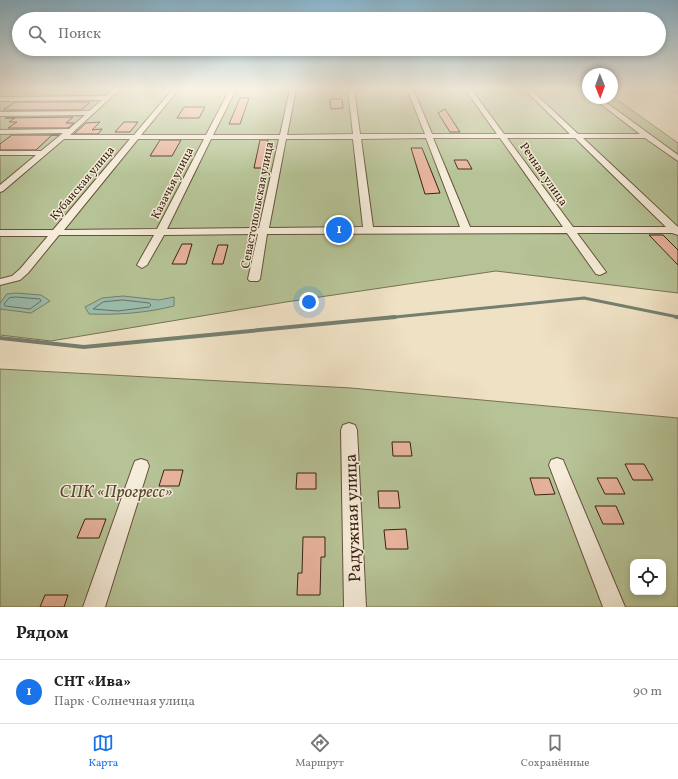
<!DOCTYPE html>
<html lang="ru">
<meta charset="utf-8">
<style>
:root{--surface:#fff;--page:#f2f2f2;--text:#222;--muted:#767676;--line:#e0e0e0;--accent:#1a73e8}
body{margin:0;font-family:Vollkorn,serif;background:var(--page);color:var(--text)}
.controls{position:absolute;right:12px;bottom:12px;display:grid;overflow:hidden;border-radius:8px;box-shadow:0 2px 6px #0003}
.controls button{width:36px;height:36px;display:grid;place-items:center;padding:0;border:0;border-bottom:1px solid var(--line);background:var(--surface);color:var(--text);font:20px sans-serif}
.compass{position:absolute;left:582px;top:68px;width:36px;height:36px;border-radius:50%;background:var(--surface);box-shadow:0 2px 6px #0003;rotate:179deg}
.you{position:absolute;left:309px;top:302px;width:14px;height:14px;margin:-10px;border:3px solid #fff;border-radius:50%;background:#1a73e8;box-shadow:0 0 0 6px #1a73e833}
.badge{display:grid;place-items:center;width:26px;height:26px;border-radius:50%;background:var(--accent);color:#fff;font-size:13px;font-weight:700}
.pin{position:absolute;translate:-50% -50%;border:2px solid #fff;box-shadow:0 1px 4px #0006}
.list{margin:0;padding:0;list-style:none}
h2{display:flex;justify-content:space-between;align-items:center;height:52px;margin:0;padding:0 16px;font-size:17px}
h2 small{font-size:13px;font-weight:400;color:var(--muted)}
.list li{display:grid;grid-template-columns:26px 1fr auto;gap:12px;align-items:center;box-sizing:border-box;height:64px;padding:0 16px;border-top:1px solid var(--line)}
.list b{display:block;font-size:15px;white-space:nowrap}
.list p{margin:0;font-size:13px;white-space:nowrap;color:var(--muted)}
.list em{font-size:13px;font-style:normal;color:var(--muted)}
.icon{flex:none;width:22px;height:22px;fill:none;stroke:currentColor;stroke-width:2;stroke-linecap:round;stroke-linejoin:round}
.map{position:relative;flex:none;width:678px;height:607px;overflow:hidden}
.search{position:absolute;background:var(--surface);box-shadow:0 2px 6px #0003;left:12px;right:12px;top:12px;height:44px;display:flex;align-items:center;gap:10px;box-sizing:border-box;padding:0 14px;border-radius:22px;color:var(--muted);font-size:15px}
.sheet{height:116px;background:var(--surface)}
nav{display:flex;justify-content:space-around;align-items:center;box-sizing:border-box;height:56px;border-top:1px solid var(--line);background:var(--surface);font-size:11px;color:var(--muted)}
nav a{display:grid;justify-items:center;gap:2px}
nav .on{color:var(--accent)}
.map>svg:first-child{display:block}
.green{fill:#b6c396;stroke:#787254;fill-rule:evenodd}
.water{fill:#9bbeae;stroke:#757f6f}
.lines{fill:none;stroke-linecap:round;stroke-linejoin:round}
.shore{stroke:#6b7060;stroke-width:1}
.stream-far2{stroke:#757f6f;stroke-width:2}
.stream-far1{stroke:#757f6f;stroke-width:3}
.stream{stroke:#757f6f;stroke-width:4}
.building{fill:#e7b39d;stroke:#3b2111}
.minor-casing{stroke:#68513e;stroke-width:2}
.path{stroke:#3b2111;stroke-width:1;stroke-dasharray:0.5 1;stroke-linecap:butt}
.minor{fill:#f5ecd9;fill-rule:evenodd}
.labels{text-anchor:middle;stroke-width:3;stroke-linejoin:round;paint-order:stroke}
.far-street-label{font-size:12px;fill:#3b2111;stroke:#f5ecd9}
.near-park-label{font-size:17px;font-style:italic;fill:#5a4a32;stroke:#f5ecd9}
.near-street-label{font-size:17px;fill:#3b2111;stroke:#f5ecd9}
</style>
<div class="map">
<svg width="678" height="607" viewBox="0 0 678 607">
<rect width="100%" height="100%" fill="#efe1c4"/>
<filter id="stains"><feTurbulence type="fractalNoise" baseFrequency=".005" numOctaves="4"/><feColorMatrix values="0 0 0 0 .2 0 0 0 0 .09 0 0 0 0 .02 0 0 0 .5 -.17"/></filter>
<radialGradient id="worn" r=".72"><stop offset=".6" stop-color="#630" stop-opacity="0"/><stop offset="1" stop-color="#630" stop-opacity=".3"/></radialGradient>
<path class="green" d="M 0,89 L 588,89 L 588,98 L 612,98 L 612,96 L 678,143 L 678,293 L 496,271 L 286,302 L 51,341 L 0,335 Z
M 0,369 L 351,388 L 678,418 L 678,607 L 0,607 ZM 633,562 L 663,562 L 663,592 L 633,592 Z"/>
<path class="water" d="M 16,293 L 41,295 L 50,301 L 31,313 L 0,309 L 0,303 L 7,294 Z
M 123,296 L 159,300 L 174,297 L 174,306 C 146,313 118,315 89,314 L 85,307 L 102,298 Z"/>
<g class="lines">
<path class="shore" d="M 16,297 L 40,299 L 41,301 L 30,309 L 5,306 L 4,304 L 9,298 Z
M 123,300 L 149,303 L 151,305 L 149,307 L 118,311 L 93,309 L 103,302 Z"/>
<path class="stream-far2" d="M 661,89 L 678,92"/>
<path class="stream-far1" d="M 385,318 L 584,298 L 678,317"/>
<path class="stream" d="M 676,317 L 678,317
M 0,338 L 84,347 L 395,317"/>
</g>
<path class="building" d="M 240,98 L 249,98 L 240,124 L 229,124 Z
M 330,99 L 342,99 L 343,108 L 331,109 Z
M 15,102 L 90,102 L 81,110 L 3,110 Z
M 184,107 L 205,107 L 199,118 L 177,118 Z
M 445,109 L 460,132 L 450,132 L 438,113 Z
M 73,117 L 66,123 L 74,123 L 68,128 L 8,128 L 17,122 L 9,122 L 15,118 L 5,118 Z
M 100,122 L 92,130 L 102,129 L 98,134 L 74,134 L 86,123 Z
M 124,122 L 138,122 L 130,132 L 115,132 Z
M 12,135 L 59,135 L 52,135 L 36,150 L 0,150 L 0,144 Z
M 160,140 L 181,140 L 172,156 L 150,156 Z
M 260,140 L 268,140 L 263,168 L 254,168 Z
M 411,148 L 422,148 L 440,193 L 425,194 Z
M 454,160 L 467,160 L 472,169 L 458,169 Z
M 649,235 L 663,235 L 678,250 L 678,265 Z
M 182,244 L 192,244 L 186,264 L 172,264 Z
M 218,245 L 228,245 L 223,264 L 212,264 Z
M 392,442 L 410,442 L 412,456 L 393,456 Z
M 625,464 L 644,464 L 653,480 L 633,480 Z
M 164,470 L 183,470 L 179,486 L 159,486 Z
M 297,473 L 316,473 L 316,489 L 296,489 Z
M 530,478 L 549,478 L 555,494 L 535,495 Z
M 597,478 L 617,478 L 625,494 L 605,494 Z
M 378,491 L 398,491 L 400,508 L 379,508 Z
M 595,506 L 616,506 L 624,524 L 603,524 Z
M 85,519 L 106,519 L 99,538 L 77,538 Z
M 406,529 L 408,549 L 386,549 L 384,530 Z
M 303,537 L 325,537 L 325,557 L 321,557 L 320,595 L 297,595 L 298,573 L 302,573 Z
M 45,595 L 68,595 L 64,607 L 40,607 Z"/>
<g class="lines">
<g class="minor-casing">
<path id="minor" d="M 113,89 L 120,89 L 70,135 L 134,135 L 173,89 L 179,89 L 141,135 L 206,135 L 230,89 L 236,89 L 213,135 L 280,135 L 290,89 L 296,89 L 287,135 L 353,134 L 348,89 L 354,89 L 360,134 L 425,134 L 407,89 L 413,89 L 432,134 L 497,134 L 465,89 L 471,89 L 504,134 L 570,134 L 524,89 L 530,89 L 578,134 L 640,134 L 593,98 L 600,98 L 678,155 L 678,161 L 645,138 L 583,138 L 678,227 L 678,235 L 672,233 L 577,233 L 606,272 L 600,275 L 596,274 L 567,233 L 267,234 L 260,279 L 258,281 L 250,281 L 248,279 L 258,234 L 164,235 L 147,265 L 142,268 L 137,265 L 154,235 L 59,235 L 28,273 L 20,280 L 0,285 L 0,279 L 12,276 L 20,269 L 48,236 L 0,236 L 0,230 L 53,230 L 130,139 L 64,139 L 3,191 L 0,192 L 0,185 L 36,155 L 0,155 L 0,151 L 41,151 L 63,133 L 0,134 L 0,130 L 69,129 L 85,115 L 0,116 L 0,112 L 89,111 L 102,100 L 0,101 L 0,97 L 106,96 ZM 426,138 L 460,227 L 373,227 L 361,139 ZM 433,138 L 500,138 L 563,227 L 470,227 ZM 507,138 L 575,138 L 666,227 L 573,227 ZM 138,139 L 204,139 L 157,229 L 64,230 ZM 211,139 L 279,139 L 259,228 L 167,229 ZM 286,139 L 353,139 L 363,227 L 269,228 Z
M 581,89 L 588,89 L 588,94 Z
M 349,423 L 355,425 L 357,430 L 366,607 L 344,607 L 341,430 L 343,425 Z
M 557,458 L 563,460 L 565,465 L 625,607 L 603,607 L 549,465 L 551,460 Z
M 141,459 L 147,461 L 149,466 L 105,607 L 83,607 L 133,466 L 135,461 Z"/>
</g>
<path class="path" d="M 669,89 L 678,91"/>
<use href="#minor" class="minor"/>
</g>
<linearGradient id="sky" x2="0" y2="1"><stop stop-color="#89b8d1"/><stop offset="0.51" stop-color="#f8f2e4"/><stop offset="1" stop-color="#f8f2e4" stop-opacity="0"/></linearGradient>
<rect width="678" height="174" fill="url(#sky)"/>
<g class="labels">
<g class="far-street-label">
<text transform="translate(544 174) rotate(55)" y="4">Речная улица</text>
<text transform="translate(82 183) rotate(-50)" y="4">Кубанская улица</text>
<text transform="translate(172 183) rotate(-63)" y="4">Казачья улица</text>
<text transform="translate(257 205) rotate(-79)" y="4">Севастопольская улица</text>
</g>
<g class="near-park-label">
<text x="116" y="497">СПК «Прогресс»</text>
</g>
<g class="near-street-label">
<text transform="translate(352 518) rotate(-92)" y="6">Радужная улица</text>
</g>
</g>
<rect width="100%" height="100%" filter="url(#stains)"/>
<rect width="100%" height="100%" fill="url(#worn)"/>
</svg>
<div class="controls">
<button><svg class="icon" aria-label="locate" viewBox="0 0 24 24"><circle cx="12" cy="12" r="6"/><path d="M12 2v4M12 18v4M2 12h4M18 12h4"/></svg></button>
</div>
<svg class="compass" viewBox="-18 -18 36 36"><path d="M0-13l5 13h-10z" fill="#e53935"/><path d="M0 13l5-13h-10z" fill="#767676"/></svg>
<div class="you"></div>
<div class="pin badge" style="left:339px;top:230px">1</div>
<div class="search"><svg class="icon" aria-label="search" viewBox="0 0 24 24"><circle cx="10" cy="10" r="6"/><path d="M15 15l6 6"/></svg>Поиск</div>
</div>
<section class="sheet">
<h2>Рядом<small></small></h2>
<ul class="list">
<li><span class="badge">1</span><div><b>СНТ «Ива»</b><p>Парк · Солнечная улица</p></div><em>90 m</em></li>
</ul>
</section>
<nav>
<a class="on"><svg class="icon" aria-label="map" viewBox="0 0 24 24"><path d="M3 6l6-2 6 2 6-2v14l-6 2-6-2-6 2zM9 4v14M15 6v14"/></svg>Карта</a>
<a><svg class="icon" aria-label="directions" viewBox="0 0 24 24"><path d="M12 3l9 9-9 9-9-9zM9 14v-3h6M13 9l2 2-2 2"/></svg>Маршрут</a>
<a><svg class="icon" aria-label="saved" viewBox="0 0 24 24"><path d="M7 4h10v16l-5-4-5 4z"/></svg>Сохранённые</a>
</nav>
